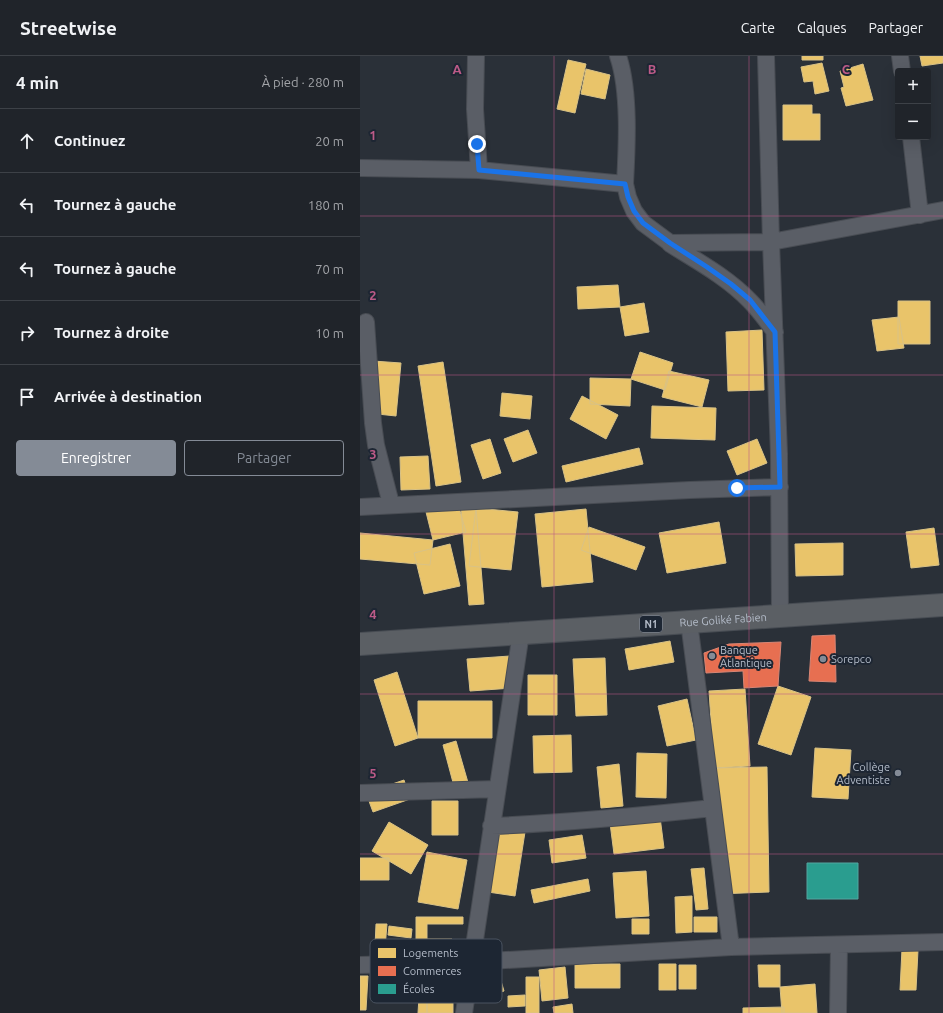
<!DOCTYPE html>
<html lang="fr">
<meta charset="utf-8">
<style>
:root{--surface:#20242a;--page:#2d3036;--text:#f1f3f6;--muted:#a2a4a8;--line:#3d4147;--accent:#848b96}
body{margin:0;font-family:Ubuntu,sans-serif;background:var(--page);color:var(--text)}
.controls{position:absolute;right:12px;top:12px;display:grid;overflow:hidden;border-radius:4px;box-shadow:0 4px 16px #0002}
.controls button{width:36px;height:36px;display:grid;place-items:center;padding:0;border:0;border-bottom:1px solid var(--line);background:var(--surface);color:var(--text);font:20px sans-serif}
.stop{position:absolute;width:12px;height:12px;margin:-9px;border:3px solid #1a73e8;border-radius:50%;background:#fff}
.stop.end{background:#1a73e8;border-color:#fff;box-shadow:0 1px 4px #0008}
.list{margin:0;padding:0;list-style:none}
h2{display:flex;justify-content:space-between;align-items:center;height:52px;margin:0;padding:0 16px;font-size:17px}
h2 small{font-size:13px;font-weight:400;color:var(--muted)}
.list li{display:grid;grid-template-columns:26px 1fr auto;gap:12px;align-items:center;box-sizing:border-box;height:64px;padding:0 16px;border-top:1px solid var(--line)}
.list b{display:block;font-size:15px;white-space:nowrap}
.list em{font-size:13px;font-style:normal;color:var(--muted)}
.actions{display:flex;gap:8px;padding:12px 16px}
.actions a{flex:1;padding:9px 0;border:1px solid var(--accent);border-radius:4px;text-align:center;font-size:14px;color:var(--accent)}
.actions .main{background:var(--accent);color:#fff}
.icon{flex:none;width:22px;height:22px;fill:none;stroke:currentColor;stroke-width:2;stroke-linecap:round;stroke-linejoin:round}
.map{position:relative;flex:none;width:583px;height:957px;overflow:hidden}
header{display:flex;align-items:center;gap:24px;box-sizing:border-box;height:56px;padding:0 20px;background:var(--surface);border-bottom:1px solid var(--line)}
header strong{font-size:19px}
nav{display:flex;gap:22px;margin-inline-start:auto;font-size:14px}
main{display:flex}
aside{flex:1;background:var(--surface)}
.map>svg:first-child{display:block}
.homes{fill:#e9c46a;stroke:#d9c286}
.shops{fill:#e76f51;stroke:#d88675}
.schools{fill:#2a9d8f;stroke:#53a6a0}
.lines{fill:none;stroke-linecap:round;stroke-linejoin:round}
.minor-casing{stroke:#484c53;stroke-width:18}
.trunk-casing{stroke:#474c53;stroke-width:24}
.minor{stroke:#5a5e66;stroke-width:16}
.trunk{stroke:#5b5f64;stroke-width:22}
.route{stroke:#1a73e8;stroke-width:5}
.grid{fill:none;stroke:#bc5a87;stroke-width:1;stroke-opacity:0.55}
.poi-dot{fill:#848b96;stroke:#1d2633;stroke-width:1.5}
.labels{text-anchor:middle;stroke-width:4;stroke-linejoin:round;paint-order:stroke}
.shield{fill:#1d2633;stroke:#878f9c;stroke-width:1}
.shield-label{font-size:10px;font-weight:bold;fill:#b4bcc9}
.street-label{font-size:11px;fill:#b4bcc9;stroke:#1d2633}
.poi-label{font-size:11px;fill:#b4bcc9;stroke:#1d2633;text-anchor:start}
.key{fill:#1d2633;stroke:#4a5360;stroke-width:1}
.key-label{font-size:11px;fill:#b4bcc9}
.grid-label{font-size:13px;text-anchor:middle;font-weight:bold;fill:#bc5a87;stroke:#1d2633;stroke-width:4;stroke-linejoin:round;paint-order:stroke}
</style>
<header>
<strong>Streetwise</strong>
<nav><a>Carte</a><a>Calques</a><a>Partager</a></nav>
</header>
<main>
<aside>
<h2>4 min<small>À pied · 280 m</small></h2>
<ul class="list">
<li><svg class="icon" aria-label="ahead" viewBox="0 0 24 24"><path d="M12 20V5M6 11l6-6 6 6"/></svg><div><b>Continuez</b></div><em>20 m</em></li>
<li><svg class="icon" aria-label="left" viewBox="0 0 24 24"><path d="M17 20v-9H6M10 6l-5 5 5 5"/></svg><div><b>Tournez à gauche</b></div><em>180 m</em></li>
<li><svg class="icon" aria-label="left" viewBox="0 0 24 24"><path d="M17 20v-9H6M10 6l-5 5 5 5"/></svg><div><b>Tournez à gauche</b></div><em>70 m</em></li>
<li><svg class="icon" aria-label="right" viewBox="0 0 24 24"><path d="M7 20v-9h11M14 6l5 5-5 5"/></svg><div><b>Tournez à droite</b></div><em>10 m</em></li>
<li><svg class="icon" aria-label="arrive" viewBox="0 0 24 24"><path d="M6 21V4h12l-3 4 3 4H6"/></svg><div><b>Arrivée à destination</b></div></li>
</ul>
<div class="actions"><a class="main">Enregistrer</a><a>Partager</a></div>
</aside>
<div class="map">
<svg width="583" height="957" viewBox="0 0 583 957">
<rect width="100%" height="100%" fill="#2a3038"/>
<path class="homes" d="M 442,0 L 463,0 L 463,4 L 442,4 Z
M 560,0 L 583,0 L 583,7 L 562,10 Z
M 208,4 L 226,8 L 215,57 L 197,53 Z
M 462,7 L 469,35 L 455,38 L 453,25 L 444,26 L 441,11 Z
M 503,8 L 513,44 L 486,50 L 481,32 L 484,31 L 480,15 Z
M 226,13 L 250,19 L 245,43 L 221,38 Z
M 423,49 L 452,49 L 452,58 L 460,58 L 460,84 L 423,84 Z
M 258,229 L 260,251 L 218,253 L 217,231 Z
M 538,245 L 570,245 L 570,288 L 538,288 Z
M 284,247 L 289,276 L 265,280 L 260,251 Z
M 539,261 L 544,292 L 517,295 L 512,264 Z
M 402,274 L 404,334 L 368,335 L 366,276 Z
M 280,296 L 313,307 L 305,334 L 271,323 Z
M 13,305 L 41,307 L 36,360 L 8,357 Z
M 83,306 L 101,426 L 76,430 L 58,310 Z
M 309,315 L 349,324 L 342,351 L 302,341 Z
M 230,322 L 271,323 L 270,350 L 230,348 Z
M 142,337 L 172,340 L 170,363 L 140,360 Z
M 222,340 L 258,359 L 246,383 L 210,363 Z
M 292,350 L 356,352 L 355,384 L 291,382 Z
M 168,374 L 177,397 L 153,406 L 144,383 Z
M 130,383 L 141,417 L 123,423 L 111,389 Z
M 397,383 L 407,407 L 377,419 L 367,395 Z
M 279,392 L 283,408 L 206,426 L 202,410 Z
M 68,400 L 70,433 L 41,434 L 40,401 Z
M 98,448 L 106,476 L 73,484 L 66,456 Z
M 116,452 L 158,456 L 151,514 L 109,510 Z
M 116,452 L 124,548 L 109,549 L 101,453 Z
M 226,453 L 233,526 L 182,531 L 175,458 Z
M 359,466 L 366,507 L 307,517 L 299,477 Z
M 229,471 L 285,491 L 276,514 L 221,494 Z
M 574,472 L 579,509 L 551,512 L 546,476 Z
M 0,477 L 73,484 L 70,509 L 0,503 Z
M 483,487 L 483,519 L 436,520 L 435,488 Z
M 90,488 L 100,530 L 64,538 L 54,497 Z
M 310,585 L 314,606 L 269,614 L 265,593 Z
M 150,600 L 153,632 L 110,635 L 107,603 Z
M 245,602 L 247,659 L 216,660 L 213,603 Z
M 37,616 L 58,682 L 35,690 L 14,624 Z
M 168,619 L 197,619 L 197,659 L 168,659 Z
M 418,630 L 451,641 L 431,699 L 398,688 Z
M 385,633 L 390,710 L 354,712 L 349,635 Z
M 327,643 L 336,684 L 307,690 L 298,650 Z
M 58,645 L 132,645 L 132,682 L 58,682 Z
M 211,679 L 212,716 L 174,717 L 173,680 Z
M 96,685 L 109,730 L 95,734 L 83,689 Z
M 455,692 L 491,694 L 488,743 L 452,741 Z
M 277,697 L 307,698 L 306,742 L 276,741 Z
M 259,708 L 263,750 L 241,752 L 237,711 Z
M 407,711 L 409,836 L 357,838 L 354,712 Z
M 44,724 L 50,743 L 13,756 L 6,737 Z
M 72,745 L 98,745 L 98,779 L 72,779 Z
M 300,761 L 304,792 L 254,798 L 250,767 Z
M 29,766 L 68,789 L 51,818 L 12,795 Z
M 131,770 L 165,776 L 155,840 L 121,835 Z
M 222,779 L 226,802 L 192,807 L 189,784 Z
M 67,796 L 107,804 L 98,853 L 58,846 Z
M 0,802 L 29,802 L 29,824 L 0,824 Z
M 344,812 L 348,853 L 336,854 L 331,813 Z
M 286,815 L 289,860 L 256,862 L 253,817 Z
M 228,823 L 230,835 L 174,847 L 171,834 Z
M 332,840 L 332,876 L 316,877 L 315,841 Z
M 56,861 L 103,861 L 103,868 L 67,868 L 67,883 L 92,883 L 92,894 L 56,894 Z
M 334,861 L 357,861 L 357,876 L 334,876 Z
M 272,863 L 289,863 L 289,878 L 272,878 Z
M 16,868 L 27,868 L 25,892 L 15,891 Z
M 29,870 L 52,873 L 51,882 L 28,879 Z
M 542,893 L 558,894 L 556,934 L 540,934 Z
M 215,908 L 260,908 L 260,932 L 215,932 Z
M 299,908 L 316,908 L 316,934 L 299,934 Z
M 319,909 L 336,909 L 336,933 L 319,933 Z
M 398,909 L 420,909 L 420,931 L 399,931 Z
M 205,911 L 208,942 L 182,945 L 179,914 Z
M 139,918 L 144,935 L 130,940 L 124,923 Z
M 0,920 L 8,920 L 6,954 L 0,954 Z
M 166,921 L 179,921 L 179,957 L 166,957 Z
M 455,928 L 457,957 L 422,957 L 420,931 Z
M 165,939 L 165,950 L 148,951 L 148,940 Z
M 59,941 L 67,941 L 67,957 L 58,957 Z
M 67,944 L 93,944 L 93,957 L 67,957 Z
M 212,948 L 213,957 L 194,957 L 193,951 Z
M 424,951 L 424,957 L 383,957 L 383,952 Z"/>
<path class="shops" d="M 475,579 L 476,626 L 449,625 L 452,580 Z
M 421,586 L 418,630 L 384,632 L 383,615 L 346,617 L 344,597 L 369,588 Z"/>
<path class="schools" d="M 447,807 L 498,807 L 498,843 L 447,843 Z"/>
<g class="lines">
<g class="minor-casing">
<path id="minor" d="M 116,0 L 115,53 L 119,114
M 258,0 C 270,35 267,91 265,128
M 406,0 L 411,186 L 583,154
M 540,0 L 542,15
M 551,81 L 560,159
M 0,112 L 119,114 L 265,128 L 268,141 L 274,155 L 283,167 L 310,187 L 411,186 L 419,398 L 420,560
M 310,188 C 337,205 367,221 390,245 C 399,254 407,265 415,276
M 6,266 L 13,367 L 16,389 L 31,448
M 0,451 L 330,434 L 420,431
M 329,566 L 371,891
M 0,737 L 137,733
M 131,770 C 206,767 279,760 353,752
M 0,909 L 112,906 L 371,891 L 583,886
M 104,957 L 161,577
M 478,957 L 479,889"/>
</g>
<g class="trunk-casing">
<g id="trunk">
<path id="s1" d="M 0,588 L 583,549"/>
</g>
</g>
<use href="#minor" class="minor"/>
<use href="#trunk" class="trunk"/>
</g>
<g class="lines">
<path class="route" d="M 117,88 L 119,114 L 265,128 L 268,141 L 274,155 L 283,167 L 310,187 L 347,211 L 371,228 L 390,244 L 415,276 L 420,431 L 377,432"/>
</g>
<path class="grid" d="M 194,0 L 194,957M 389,0 L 389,957M 0,160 L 583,160M 0,319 L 583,319M 0,478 L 583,478M 0,638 L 583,638M 0,798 L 583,798"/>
<g class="poi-dot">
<circle cx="352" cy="600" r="4"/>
<circle cx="463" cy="603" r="4"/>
<circle cx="538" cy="717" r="4"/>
</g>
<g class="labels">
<rect class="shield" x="280" y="560" width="22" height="16" rx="3"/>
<g class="shield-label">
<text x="291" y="572">N1</text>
</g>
<g class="street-label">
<text dy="4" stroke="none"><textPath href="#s1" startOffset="364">Rue Goliké Fabien</textPath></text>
</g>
<g class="poi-label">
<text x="360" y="598">Banque<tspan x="360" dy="13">Atlantique</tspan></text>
<text x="471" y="607">Sorepco</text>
<text x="530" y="715" text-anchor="end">Collège<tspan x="530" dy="13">Adventiste</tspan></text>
</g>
</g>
<rect x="10" y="883" width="132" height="64" rx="6" class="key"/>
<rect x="18" y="892" width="18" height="10" fill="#e9c46a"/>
<rect x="18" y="910" width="18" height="10" fill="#e76f51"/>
<rect x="18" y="928" width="18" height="10" fill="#2a9d8f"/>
<g class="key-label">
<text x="43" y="901">Logements</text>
<text x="43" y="919">Commerces</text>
<text x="43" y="937">Écoles</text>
</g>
<g class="grid-label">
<text x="97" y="18">A</text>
<text x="292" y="18">B</text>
<text x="486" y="18">C</text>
<text x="13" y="84">1</text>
<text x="13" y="244">2</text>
<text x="13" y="403">3</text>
<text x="13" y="563">4</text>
<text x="13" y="722">5</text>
</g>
</svg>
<div class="controls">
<button>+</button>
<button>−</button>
</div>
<div class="stop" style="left:377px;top:432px"></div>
<div class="stop end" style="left:117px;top:88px"></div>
</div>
</main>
